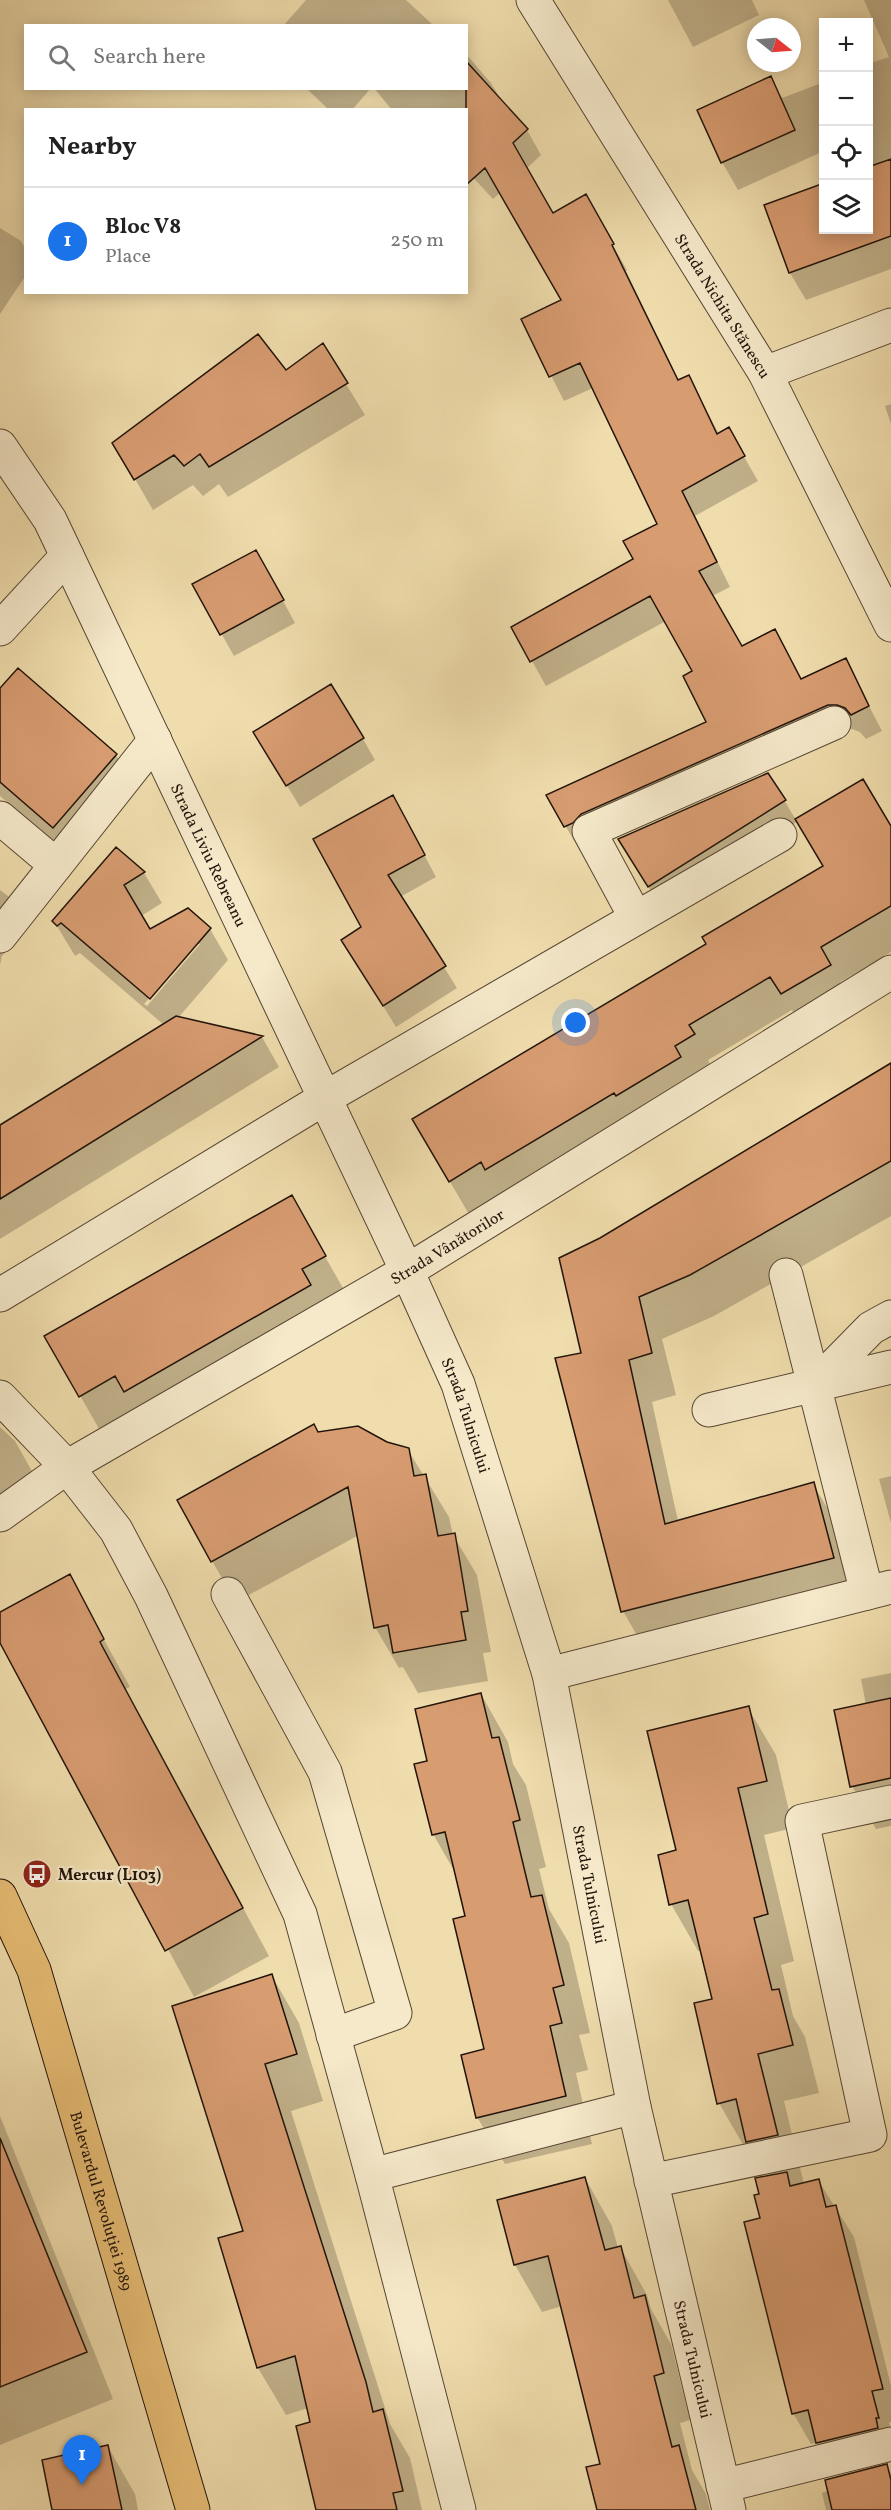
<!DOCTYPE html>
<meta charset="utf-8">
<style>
:root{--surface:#fff;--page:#f2f2f2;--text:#222;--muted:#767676;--line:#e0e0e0;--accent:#1a73e8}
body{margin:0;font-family:Vollkorn,serif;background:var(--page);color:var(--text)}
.controls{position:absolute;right:18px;top:18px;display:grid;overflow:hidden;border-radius:0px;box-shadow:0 3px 15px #0003}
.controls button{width:54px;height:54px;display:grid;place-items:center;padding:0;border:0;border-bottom:2px solid var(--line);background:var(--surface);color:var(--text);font:30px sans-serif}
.compass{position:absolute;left:747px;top:18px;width:54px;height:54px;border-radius:50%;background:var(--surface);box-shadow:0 3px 15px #0003;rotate:107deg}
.you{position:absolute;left:576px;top:1023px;width:21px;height:21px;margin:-15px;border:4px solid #fff;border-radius:50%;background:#1a73e8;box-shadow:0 0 0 9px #1a73e833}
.badge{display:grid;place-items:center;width:39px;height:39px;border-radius:50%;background:var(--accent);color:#fff;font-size:20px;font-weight:700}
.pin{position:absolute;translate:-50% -50px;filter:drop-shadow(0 2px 3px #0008)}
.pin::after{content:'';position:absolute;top:32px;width:21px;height:18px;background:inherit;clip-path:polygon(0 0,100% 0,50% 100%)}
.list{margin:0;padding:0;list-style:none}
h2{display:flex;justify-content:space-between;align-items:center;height:78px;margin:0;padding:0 24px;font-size:26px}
h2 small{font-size:20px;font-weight:400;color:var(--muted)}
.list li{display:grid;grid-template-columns:39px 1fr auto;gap:18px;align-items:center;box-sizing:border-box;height:108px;padding:0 24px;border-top:2px solid var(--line)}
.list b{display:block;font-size:22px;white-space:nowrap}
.list p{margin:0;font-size:20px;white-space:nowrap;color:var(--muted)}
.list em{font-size:20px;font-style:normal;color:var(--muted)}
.icon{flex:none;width:33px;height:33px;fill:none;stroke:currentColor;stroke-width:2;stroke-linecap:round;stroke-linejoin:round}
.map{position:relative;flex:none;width:891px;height:2510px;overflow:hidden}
.search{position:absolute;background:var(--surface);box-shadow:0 3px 15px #0003;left:24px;top:24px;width:444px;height:66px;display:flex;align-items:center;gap:15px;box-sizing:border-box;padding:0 21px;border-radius:0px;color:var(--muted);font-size:22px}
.panel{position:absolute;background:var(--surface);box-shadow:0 3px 15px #0003;left:24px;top:108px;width:444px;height:186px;border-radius:0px}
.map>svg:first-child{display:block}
.shadow{fill:#0003;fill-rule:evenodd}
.building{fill:#d89c71;stroke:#22140a;stroke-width:1.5}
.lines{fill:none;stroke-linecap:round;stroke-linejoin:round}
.minor-casing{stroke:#564633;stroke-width:35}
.major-casing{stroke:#22140a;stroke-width:35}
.minor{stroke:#f5e9ca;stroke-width:33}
.major{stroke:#e8be76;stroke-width:33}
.labels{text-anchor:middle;stroke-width:4.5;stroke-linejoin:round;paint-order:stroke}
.street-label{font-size:16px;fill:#22140a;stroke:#f5e9ca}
.poi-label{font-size:16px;font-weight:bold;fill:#22140a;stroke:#f5e9ca;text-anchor:start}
</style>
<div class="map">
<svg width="891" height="2510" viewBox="0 0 891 2510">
<rect width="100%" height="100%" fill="#f0ddad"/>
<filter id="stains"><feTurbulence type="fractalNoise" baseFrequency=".00333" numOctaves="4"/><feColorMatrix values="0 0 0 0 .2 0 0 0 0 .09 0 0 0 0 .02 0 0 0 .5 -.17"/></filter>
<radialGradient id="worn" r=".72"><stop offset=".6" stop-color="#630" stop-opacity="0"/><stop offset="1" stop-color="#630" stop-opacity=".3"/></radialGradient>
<path class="shadow" d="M 306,0 L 406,0 L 434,26 L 283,26 Z
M 668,0 L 752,0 L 759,15 L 693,47 Z
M 864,0 L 891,0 L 891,269 L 806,300 L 790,273 L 766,206 L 824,230 L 868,230 L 872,167 L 868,157 L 868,64 L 889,57 Z
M 466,54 L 491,83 L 503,103 L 527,130 L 541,155 L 526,169 L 553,215 L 585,196 L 627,270 L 626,271 L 679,381 L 688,376 L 719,434 L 728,429 L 758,481 L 695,516 L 730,587 L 712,596 L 742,648 L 775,631 L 802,680 L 845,660 L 882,731 L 866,739 L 860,732 L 852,729 L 843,730 L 580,851 L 548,796 L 708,723 L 694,672 L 666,621 L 546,686 L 513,627 L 635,560 L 659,524 L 593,388 L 564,401 L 523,320 L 564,300 L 501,192 L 493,199 L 466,170 L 466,110 L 392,110 L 374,88 L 466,88 Z
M 770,78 L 782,98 L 824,82 L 824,151 L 738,190 L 722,162 L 699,110 Z
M 306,88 L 371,88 L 352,110 L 329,110 Z
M 0,228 L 21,241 L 26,250 L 26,275 L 0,314 Z
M 322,345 L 365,415 L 228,497 L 219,484 L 203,496 L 193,485 L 153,510 L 114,443 L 286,372 Z
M 891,404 L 891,424 L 885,406 Z
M 268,573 L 295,623 L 234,656 L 194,585 Z
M 18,670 L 116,755 L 134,786 L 72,858 L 0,796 L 0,690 Z
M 363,739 L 375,760 L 300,807 L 268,754 Z
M 784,800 L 796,820 L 891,829 L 891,952 L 840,982 L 850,1000 L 802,1028 L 792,1010 L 708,1060 L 713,1070 L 470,1216 L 414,1120 L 708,944 L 825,866 L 798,821 L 662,908 L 632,861 Z
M 405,819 L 436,877 L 400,897 L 457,988 L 396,1027 L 356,962 L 363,928 Z
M 116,849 L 144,873 L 162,903 L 141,916 L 149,931 L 187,910 L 210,929 L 228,960 L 178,1018 L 262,1037 L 279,1067 L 0,1239 L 0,1127 L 164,1025 L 80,953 L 75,956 L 54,921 ZM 196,944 L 200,944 L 147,1006 L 144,1004 Z
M 0,890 L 8,896 L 26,927 L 2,956 L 0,965 Z
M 891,1067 L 891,1216 L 714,1316 L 662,1339 L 676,1395 L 652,1402 L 678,1521 L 813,1484 L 838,1526 L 857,1600 L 647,1653 L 623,1611 L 583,1354 L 600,1240 Z
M 291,1197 L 347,1295 L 102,1434 L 46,1336 Z
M 0,1427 L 15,1441 L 42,1489 L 0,1531 Z
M 318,1433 L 408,1450 L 449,1517 L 453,1535 L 477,1575 L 491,1652 L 483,1653 L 488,1681 L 418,1693 L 403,1667 L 399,1668 L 375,1627 L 359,1535 L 236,1602 L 212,1561 Z
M 891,1476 L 891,1523 L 879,1479 Z
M 69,1576 L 130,1687 L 125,1689 L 269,1956 L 194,1997 L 0,1640 L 0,1614 Z
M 891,1673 L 891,1826 L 876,1829 L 852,1786 L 866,1705 L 861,1679 Z
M 481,1694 L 508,1742 L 513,1764 L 526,1785 L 546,1867 L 539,1869 L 549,1909 L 569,1943 L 590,2033 L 579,2035 L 588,2070 L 576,2073 L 592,2144 L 505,2164 L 477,2117 L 486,2050 L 467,1917 L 456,1874 L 433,1834 L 429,1762 Z
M 748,1708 L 776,1755 L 793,1828 L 764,1835 L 794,1961 L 781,1965 L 793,2016 L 805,2037 L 819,2093 L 784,2101 L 804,2184 L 818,2180 L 854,2237 L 891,2386 L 891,2422 L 889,2422 L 891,2430 L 835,2474 L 817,2443 L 811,2444 L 793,2413 L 762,2219 L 761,2195 L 768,2177 L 752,2149 L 746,2150 L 719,2103 L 714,2000 L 702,1950 L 698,1951 L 671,1904 L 678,1851 Z
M 272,1976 L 299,2023 L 323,2101 L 291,2111 L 390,2424 L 410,2458 L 422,2510 L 318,2510 L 312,2423 L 308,2408 L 286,2415 L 258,2368 L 220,2239 L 244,2232 Z
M 0,2116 L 113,2399 L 0,2445 Z
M 585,2178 L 612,2226 L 618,2248 L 620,2247 L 647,2295 L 651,2309 L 671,2344 L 690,2420 L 680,2423 L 692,2470 L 706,2494 L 710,2510 L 599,2510 L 602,2465 L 562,2306 L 542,2312 L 515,2265 Z
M 108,2447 L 135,2494 L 138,2510 L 54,2510 Z
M 886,2466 L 891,2474 L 891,2510 L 826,2510 L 822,2493 Z"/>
<path class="building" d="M 466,61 L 528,129 L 513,143 L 553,213 L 586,194 L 614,244 L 612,245 L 678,380 L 689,375 L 717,434 L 729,427 L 745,456 L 682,491 L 717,562 L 699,571 L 742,646 L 775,629 L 801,679 L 846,658 L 869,706 L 851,715 L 845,708 L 837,705 L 828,705 L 581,814 L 573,823 L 564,827 L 546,795 L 706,722 L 683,676 L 692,671 L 650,596 L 530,662 L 511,627 L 633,559 L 623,541 L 657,524 L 580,363 L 549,377 L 521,319 L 561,300 L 485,168 L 466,185 Z
M 771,76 L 795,130 L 721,163 L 697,110 Z
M 891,159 L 891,236 L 789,273 L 764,205 L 824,183 L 824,230 L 868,230 L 868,167 Z
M 258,334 L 286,370 L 323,343 L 348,383 L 209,467 L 200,454 L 184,466 L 174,455 L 134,480 L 112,443 Z
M 256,550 L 284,600 L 220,635 L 192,584 Z
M 18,668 L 117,754 L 53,828 L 0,782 L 0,688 Z
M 331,684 L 364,738 L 286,786 L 253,732 Z
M 768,773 L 786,800 L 648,887 L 618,839 Z
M 863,779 L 891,826 L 891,906 L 821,947 L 831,965 L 781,994 L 770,977 L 689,1025 L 695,1034 L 675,1046 L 681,1057 L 616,1096 L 614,1093 L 485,1170 L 481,1162 L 449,1182 L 412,1119 L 706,944 L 702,937 L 823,866 L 795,819 Z
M 393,795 L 425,855 L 388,875 L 446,966 L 383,1006 L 341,940 L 361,927 L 313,839 Z
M 116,847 L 145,872 L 124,885 L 150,929 L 188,908 L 211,928 L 150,999 L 61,923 L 57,926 L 52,921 Z
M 176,1016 L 263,1036 L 0,1199 L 0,1125 Z
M 891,1063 L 891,1161 L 690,1275 L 639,1297 L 652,1353 L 629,1360 L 665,1524 L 814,1482 L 834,1558 L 621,1612 L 555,1358 L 581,1353 L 559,1258 L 600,1238 Z
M 292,1195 L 326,1256 L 302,1269 L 311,1285 L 124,1392 L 115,1376 L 79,1397 L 44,1336 Z
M 314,1424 L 318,1432 L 358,1426 L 387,1442 L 409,1448 L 414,1476 L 426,1474 L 438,1536 L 455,1533 L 468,1611 L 461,1612 L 466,1640 L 393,1653 L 388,1625 L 374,1628 L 348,1487 L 211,1562 L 177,1500 Z
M 70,1574 L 104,1639 L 100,1642 L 243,1908 L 165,1951 L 0,1643 L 0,1612 Z
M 481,1693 L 492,1738 L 499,1737 L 520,1820 L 513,1822 L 531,1897 L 542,1895 L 564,1985 L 553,1988 L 562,2023 L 550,2026 L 566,2096 L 476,2118 L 461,2055 L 484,2049 L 453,1919 L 465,1916 L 445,1832 L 432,1835 L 414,1764 L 427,1761 L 415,1709 Z
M 891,1698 L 891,1778 L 850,1787 L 834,1710 Z
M 749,1706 L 767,1781 L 738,1788 L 768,1914 L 754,1918 L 772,1990 L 779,1989 L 793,2045 L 758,2054 L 778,2135 L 746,2142 L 736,2099 L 717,2104 L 694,2003 L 712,1999 L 688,1900 L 669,1905 L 658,1855 L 676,1850 L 647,1731 Z
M 272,1974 L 297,2054 L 265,2064 L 366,2382 L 373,2412 L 383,2409 L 403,2491 L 393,2493 L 397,2510 L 316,2510 L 296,2426 L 310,2422 L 295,2356 L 257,2368 L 218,2238 L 243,2231 L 172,2006 Z
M 0,2138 L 87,2352 L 0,2387 Z
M 787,2172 L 790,2186 L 819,2179 L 826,2207 L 836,2205 L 883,2389 L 872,2391 L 879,2418 L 876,2418 L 878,2428 L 816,2443 L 808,2410 L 792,2414 L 744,2222 L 760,2218 L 754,2195 L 759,2194 L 755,2178 Z
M 585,2177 L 605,2250 L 621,2246 L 634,2298 L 645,2295 L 664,2373 L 654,2376 L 672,2447 L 679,2445 L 696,2510 L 597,2510 L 586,2467 L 600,2464 L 548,2256 L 514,2265 L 497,2200 Z
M 108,2445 L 122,2510 L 52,2510 L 42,2460 Z
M 887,2464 L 891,2480 L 891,2510 L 832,2510 L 825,2480 Z"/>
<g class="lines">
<g class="minor-casing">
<g id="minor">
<path id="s1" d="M 533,0 L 765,373 L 891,625"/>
<path d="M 765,373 L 891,325"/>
<path id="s2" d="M 0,446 L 50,520 L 407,1271 L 458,1384 L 549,1674 L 634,2107 L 729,2510"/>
<path d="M 0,629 L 67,556"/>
<path d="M 0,818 L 56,865"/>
<path d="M 636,918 L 589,831 L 834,723"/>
<path d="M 0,936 L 155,740"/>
<path d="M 786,1275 L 867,1593"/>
<path d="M 0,1295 L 325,1098 L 780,835"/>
<path d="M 815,1385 L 871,1328 L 891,1317"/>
<path d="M 0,1397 L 67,1467 L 116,1530 L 151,1596 L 300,1914 L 372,2175 L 459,2510"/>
<path d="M 709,1410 L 891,1367"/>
<path id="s3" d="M 0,1515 L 67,1467 L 407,1271 L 891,972"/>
<path d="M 228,1594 L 325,1772 L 395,2013 L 333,2035"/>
<path d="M 549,1674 L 891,1587"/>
<path d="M 372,2175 L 634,2107"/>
<path d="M 651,2181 L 870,2135 L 802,1821 L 891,1802"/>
<path d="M 723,2486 L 891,2444"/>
</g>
</g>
<g class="major-casing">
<g id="major">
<path id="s4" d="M 0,1896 L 34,1970 L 193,2510"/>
</g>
</g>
<use href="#minor" class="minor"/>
<use href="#major" class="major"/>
</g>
<defs>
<g id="bus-disc" transform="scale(1.5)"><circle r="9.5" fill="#8f2418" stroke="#f5e9ca"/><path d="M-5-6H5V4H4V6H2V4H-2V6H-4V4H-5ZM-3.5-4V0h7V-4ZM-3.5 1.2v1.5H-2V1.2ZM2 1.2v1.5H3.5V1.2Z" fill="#fff"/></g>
</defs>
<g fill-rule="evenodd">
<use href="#bus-disc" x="37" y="1874"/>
</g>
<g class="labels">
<g class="street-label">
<text dy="6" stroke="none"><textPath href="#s1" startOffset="360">Strada Nichita Stănescu</textPath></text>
<text dy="6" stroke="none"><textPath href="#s2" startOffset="460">Strada Liviu Rebreanu</textPath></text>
<text dy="6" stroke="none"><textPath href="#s3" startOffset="522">Strada Vânătorilor</textPath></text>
<text dy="6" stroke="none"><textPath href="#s2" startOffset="1077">Strada Tulnicului</textPath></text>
<text dy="6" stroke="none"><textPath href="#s2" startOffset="1563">Strada Tulnicului</textPath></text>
<text dy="6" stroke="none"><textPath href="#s4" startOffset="322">Bulevardul Revoluției 1989</textPath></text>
<text dy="6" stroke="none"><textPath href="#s2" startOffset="2049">Strada Tulnicului</textPath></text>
</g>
<g class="poi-label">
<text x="58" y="1880">Mercur (L103)</text>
</g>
</g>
<rect width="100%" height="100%" filter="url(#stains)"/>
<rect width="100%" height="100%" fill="url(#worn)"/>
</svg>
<div class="controls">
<button>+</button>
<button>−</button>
<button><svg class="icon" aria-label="locate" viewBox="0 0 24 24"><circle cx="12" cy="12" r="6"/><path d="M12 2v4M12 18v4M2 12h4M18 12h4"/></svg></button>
<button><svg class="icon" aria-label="layers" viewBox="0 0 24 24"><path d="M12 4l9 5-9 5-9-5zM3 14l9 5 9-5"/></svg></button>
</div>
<svg class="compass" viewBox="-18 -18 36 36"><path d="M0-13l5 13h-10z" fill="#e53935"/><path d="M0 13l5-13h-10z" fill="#767676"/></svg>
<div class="you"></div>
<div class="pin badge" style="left:82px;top:2485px">1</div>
<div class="search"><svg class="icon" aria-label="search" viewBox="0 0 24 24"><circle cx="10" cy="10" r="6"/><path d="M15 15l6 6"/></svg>Search here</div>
<section class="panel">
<h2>Nearby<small></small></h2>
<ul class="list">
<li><span class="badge">1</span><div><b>Bloc V8</b><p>Place</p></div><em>250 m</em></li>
</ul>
</section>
</div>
